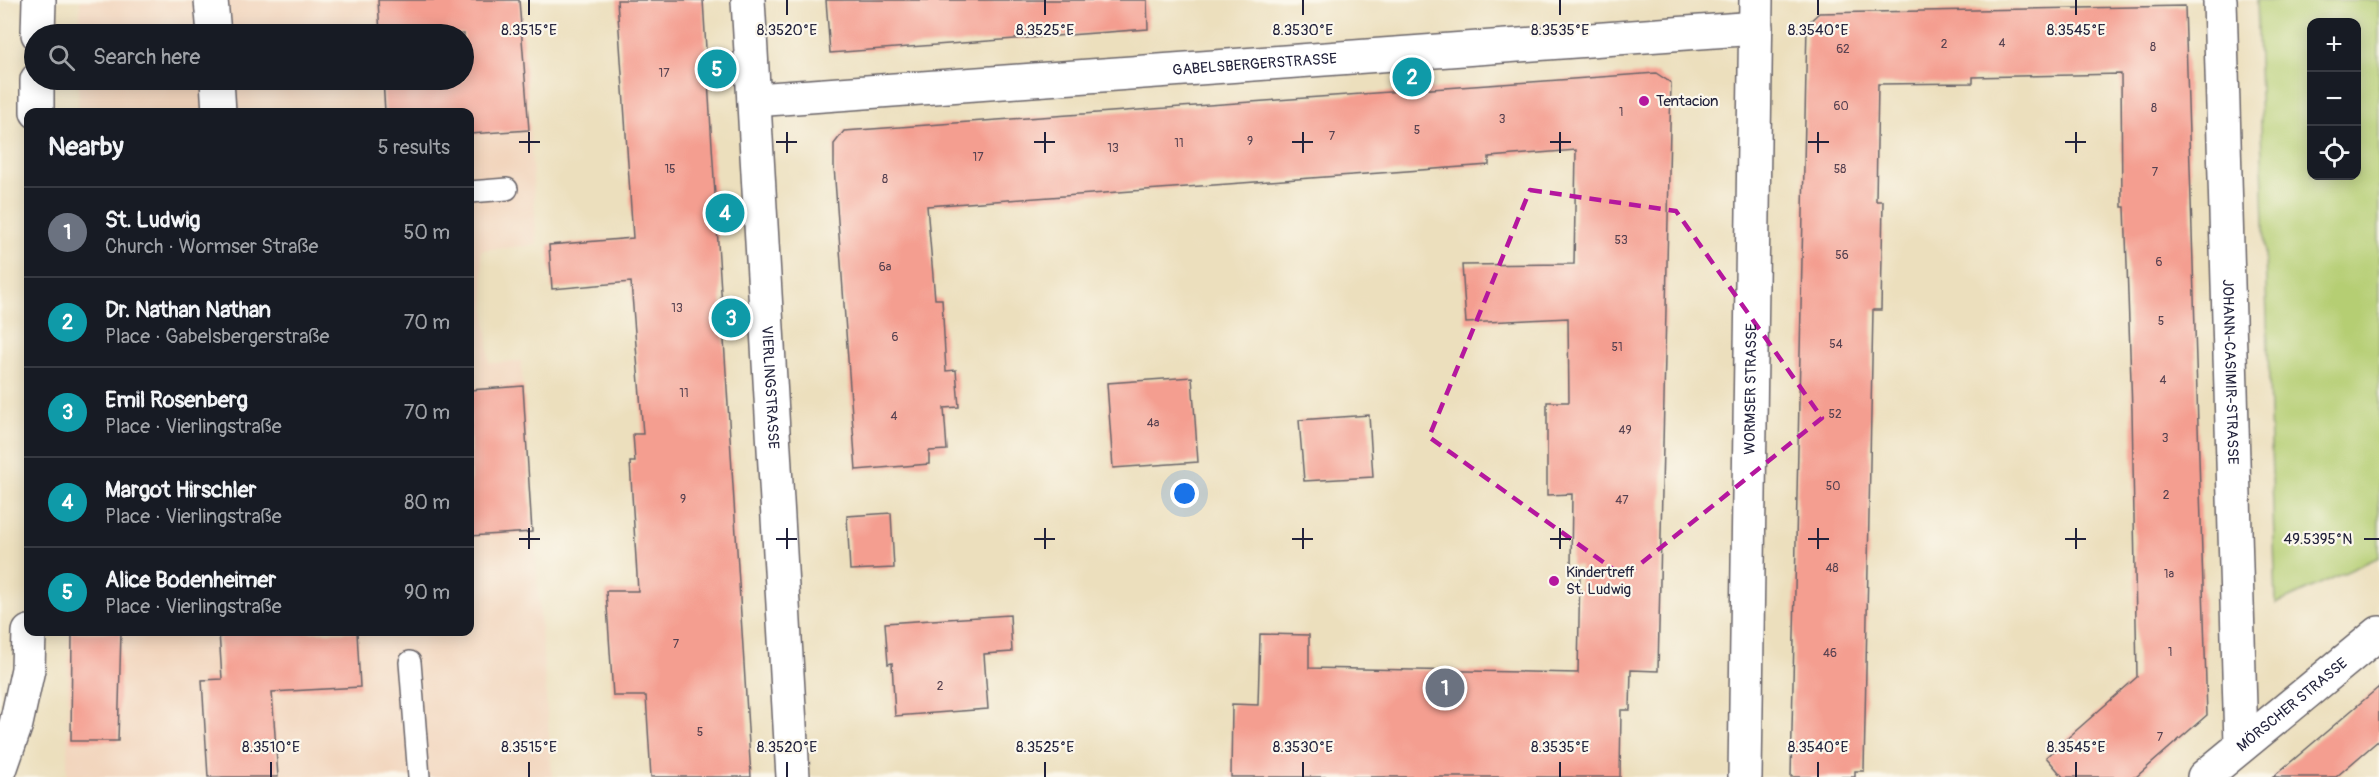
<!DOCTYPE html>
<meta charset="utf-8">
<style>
:root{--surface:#171b24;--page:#20242c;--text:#f1f3f6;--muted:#9ea1a6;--line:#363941;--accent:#d690ce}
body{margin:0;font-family:Pangolin,sans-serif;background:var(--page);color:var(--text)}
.controls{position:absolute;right:18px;top:18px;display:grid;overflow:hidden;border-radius:12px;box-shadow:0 3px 15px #0003}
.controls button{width:54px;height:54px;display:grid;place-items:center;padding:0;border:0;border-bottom:2px solid var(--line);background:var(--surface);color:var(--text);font:30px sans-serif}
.you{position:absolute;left:1185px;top:494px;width:21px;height:21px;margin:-15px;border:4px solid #fff;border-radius:50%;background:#1a73e8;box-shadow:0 0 0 9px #1a73e833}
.badge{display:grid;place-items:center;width:39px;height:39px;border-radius:50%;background:var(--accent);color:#fff;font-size:20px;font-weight:700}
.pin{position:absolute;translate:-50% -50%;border:3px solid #fff;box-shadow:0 2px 6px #0006}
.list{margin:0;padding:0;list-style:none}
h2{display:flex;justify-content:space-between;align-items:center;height:78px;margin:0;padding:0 24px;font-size:26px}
h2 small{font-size:20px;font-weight:400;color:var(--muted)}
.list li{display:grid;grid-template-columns:39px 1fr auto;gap:18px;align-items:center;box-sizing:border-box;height:90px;padding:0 24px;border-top:2px solid var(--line)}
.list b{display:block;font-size:22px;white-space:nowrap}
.list p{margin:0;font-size:20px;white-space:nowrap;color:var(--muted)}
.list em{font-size:20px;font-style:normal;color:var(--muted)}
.icon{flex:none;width:33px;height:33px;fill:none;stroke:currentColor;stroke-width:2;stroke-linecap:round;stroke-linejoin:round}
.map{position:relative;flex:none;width:2379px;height:777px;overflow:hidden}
.search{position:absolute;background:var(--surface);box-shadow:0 3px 15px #0003;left:24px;top:24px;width:450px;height:66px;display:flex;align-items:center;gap:15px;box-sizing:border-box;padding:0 21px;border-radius:33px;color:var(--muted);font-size:22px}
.panel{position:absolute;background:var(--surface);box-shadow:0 3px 15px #0003;left:24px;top:108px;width:450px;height:528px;border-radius:12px}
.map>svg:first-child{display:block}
.built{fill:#f2d5bd}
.green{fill:#b5ce73;stroke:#6c7857;stroke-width:1.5;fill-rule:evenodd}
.building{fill:#f49e90}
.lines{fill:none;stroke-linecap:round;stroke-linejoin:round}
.service-casing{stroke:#696468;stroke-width:24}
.minor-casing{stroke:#696468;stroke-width:36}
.tertiary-casing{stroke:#696468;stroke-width:36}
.service{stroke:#fff;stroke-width:21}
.minor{stroke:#fff;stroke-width:33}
.tertiary{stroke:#fff;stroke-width:33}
.marked{fill:none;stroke:#b5179e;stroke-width:4.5;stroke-dasharray:12 8;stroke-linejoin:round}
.ticks{fill:none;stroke:#22223b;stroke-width:2}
.poi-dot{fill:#b5179e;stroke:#fbf7ec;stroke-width:2}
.labels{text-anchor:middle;stroke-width:4.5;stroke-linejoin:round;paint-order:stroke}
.number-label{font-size:12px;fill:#564150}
.street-label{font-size:15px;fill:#22223b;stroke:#fbf7ec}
.poi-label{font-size:15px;fill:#22223b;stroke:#fbf7ec;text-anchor:start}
.ticks-label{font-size:15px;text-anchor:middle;fill:#22223b;stroke:#fbf7ec;stroke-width:4.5;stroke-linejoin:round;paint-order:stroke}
</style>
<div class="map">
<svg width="2379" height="777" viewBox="0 0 2379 777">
<rect width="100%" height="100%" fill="#fbf7ec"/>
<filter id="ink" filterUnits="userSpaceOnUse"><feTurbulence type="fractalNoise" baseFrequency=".0167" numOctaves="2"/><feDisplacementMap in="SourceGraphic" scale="12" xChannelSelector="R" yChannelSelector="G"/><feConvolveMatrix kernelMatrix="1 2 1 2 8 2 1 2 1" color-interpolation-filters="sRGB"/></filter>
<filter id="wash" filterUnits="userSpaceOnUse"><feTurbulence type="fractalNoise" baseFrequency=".008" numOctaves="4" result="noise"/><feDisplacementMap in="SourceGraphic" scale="24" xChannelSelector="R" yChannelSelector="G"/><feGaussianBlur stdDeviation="1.35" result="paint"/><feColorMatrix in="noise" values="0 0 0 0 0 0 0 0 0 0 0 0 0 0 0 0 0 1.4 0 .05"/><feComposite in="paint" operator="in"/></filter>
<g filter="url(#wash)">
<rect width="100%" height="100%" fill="#ecdfbd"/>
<path class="built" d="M 80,0 L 522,0 L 537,245 L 481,250 L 489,363 L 521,361 L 552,777 L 67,777 L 69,632 L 470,632 L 470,112 L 78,112 L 79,80 L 464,80 L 464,34 L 80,34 Z"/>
<path class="green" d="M 2257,0 L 2379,0 L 2379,557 L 2276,604 ZM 2312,22 L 2356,22 L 2356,176 L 2312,176 Z"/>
<g id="blocks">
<path class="building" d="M 378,0 L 519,0 L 529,130 L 470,134 L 470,112 L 385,112 L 383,80 L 464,80 L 464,34 L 380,34 Z
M 617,0 L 703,0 L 751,777 L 651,777 L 646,696 L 613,696 L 606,591 L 638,591 L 630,462 L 635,462 L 633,434 L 643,434 L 631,282 L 552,289 L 549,245 L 633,238 Z
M 826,0 L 1147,0 L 1148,29 L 830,53 Z
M 2185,6 L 2207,715 L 2136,777 L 2063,777 L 2046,757 L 2137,677 L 2132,410 L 2125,207 L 2122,207 L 2121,74 L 1973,77 L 1973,83 L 1878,84 L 1876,201 L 1883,201 L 1881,310 L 1873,310 L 1864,771 L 1855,771 L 1855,777 L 1791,777 L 1807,24 L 1819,13 Z
M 1656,73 L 1671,83 L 1658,671 L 1631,670 L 1630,710 L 1621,710 L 1620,777 L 1231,777 L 1232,704 L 1258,705 L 1260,634 L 1309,635 L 1309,668 L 1578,673 L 1580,566 L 1571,566 L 1572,494 L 1547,495 L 1547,402 L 1569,402 L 1568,318 L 1466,323 L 1462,265 L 1574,264 L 1576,150 L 1489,157 L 1489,165 L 927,206 L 935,299 L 942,299 L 946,371 L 956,370 L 959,407 L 944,408 L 947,450 L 929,451 L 929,464 L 856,470 L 834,166 L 834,144 L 844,131 Z
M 1192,377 L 1198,462 L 1113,468 L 1107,383 Z
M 523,386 L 532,532 L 470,536 L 470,390 Z
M 1369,415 L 1373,477 L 1304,481 L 1299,420 Z
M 891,513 L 894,568 L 850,570 L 847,516 Z
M 1010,615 L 1012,652 L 984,654 L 988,709 L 895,716 L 892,663 L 888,664 L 885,623 Z
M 72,632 L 121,632 L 118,741 L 71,741 Z
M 219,632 L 357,632 L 360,687 L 272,692 L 278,777 L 208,777 L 202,680 L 222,679 Z
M 2379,687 L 2379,740 L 2336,777 L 2273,777 Z"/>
</g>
</g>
<g filter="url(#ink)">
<use href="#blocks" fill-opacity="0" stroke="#696468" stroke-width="1.5"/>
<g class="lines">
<g class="service-casing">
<path id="service" d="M 470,192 L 507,189
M 410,662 L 419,777"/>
</g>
<g class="minor-casing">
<g id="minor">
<path d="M 211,0 L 214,34"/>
<path id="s1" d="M 748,0 L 793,777"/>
<path id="s2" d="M 2220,0 L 2241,744"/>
<path d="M 38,34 L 39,0"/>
<path d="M 217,80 L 219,112"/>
<path id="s3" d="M 754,100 L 1756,28"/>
<path d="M 37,112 L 37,80"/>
<path d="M 0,770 L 16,724 L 28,669 L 29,632"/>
<path id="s4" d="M 2204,777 L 2379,633"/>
</g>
</g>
<g class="tertiary-casing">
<g id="tertiary">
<path id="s5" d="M 1745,777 L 1756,0"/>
</g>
</g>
<use href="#service" class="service"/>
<use href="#minor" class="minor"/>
<use href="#tertiary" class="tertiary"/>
</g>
</g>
<path class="marked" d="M 1530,190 L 1676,211 L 1822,418 L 1624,577 L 1429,437 Z"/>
<path class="ticks" d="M 529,0 L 529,15M 787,0 L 787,15M 1045,0 L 1045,15M 1303,0 L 1303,15M 1560,0 L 1560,15M 1818,0 L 1818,15M 2076,0 L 2076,15M 529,132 L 529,153M 787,132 L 787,153M 1045,132 L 1045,153M 1303,132 L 1303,153M 1560,132 L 1560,153M 1818,132 L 1818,153M 2076,132 L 2076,153M 519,142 L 540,142M 776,142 L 797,142M 1034,142 L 1055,142M 1292,142 L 1313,142M 1550,142 L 1571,142M 1808,142 L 1829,142M 2065,142 L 2086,142M 529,528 L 529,549M 787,528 L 787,549M 1045,528 L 1045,549M 1303,528 L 1303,549M 1560,528 L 1560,549M 1818,528 L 1818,549M 2076,528 L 2076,549M 519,539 L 540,539M 776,539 L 797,539M 1034,539 L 1055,539M 1292,539 L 1313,539M 1550,539 L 1571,539M 1808,539 L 1829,539M 2065,539 L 2086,539M 2364,539 L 2379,539M 271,762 L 271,777M 529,762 L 529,777M 787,762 L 787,777M 1045,762 L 1045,777M 1303,762 L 1303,777M 1560,762 L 1560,777M 1818,762 L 1818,777M 2076,762 L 2076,777"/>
<g class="poi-dot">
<circle cx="1644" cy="101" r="6"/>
<circle cx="1554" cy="581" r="6"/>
</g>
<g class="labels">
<g class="number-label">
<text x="2002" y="47">4</text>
<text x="1944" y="48">2</text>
<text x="2153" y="51">8</text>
<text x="1843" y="53">62</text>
<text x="664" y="77">17</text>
<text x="1841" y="110">60</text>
<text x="2154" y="112">8</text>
<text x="1621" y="116">1</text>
<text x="1502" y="123">3</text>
<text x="1417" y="134">5</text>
<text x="1332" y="140">7</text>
<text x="1250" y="145">9</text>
<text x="1179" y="147">11</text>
<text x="1113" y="152">13</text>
<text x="978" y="161">17</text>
<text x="670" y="173">15</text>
<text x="1840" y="173">58</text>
<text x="2155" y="176">7</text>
<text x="885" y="183">8</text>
<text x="1621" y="244">53</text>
<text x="1842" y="259">56</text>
<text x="2159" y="266">6</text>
<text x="885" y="271">6a</text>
<text x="677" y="312">13</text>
<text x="2161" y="325">5</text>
<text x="895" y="341">6</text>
<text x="1836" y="348">54</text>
<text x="1617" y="351">51</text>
<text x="2163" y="384">4</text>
<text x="684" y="397">11</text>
<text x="1835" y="418">52</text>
<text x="894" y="420">4</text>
<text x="1153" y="427">4a</text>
<text x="1625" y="434">49</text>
<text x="2165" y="442">3</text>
<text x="1833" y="490">50</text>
<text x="2166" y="499">2</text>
<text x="683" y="503">9</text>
<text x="1622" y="504">47</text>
<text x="1832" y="572">48</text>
<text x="2169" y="578">1a</text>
<text x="676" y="648">7</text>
<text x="2170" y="656">1</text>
<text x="1830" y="657">46</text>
<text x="940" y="690">2</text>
<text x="700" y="736">5</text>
<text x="2160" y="741">7</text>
</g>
<g class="street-label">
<text dy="5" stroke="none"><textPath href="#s3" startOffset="502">GABELSBERGERSTRASSE</textPath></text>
<text dy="5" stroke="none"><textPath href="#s2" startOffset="372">JOHANN-CASIMIR-STRASSE</textPath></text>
<text dy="5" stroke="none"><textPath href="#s1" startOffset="388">VIERLINGSTRASSE</textPath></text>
<text dy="5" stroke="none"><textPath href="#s5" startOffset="388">WORMSER STRASSE</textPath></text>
<text dy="5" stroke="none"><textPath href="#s4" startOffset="114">MÖRSCHER STRASSE</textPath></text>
</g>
<g class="poi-label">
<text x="1656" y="106">Tentacion</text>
<text x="1566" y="577">Kindertreff<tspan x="1566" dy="17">St. Ludwig</tspan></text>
</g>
</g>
<g class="ticks-label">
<text x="529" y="35">8.3515°E</text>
<text x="787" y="35">8.3520°E</text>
<text x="1045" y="35">8.3525°E</text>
<text x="1303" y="35">8.3530°E</text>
<text x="1560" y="35">8.3535°E</text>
<text x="1818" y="35">8.3540°E</text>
<text x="2076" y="35">8.3545°E</text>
<text x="2318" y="544">49.5395°N</text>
<text x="271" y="752">8.3510°E</text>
<text x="529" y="752">8.3515°E</text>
<text x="787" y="752">8.3520°E</text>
<text x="1045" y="752">8.3525°E</text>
<text x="1303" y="752">8.3530°E</text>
<text x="1560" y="752">8.3535°E</text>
<text x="1818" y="752">8.3540°E</text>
<text x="2076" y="752">8.3545°E</text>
</g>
</svg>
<div class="controls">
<button>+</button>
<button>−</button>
<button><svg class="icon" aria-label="locate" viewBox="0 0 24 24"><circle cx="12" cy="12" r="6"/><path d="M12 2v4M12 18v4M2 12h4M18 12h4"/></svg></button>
</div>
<div class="you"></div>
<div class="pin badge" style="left:1445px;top:688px;background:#6b7280">1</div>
<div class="pin badge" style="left:1412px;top:77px;background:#0f9aa8">2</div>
<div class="pin badge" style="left:731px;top:318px;background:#0f9aa8">3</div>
<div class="pin badge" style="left:725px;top:213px;background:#0f9aa8">4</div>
<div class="pin badge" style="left:717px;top:69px;background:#0f9aa8">5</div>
<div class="search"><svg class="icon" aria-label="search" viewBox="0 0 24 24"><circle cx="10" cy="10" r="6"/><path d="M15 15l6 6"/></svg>Search here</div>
<section class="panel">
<h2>Nearby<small>5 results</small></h2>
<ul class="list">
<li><span class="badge" style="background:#6b7280">1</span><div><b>St. Ludwig</b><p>Church · Wormser Straße</p></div><em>50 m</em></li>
<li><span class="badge" style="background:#0f9aa8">2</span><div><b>Dr. Nathan Nathan</b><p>Place · Gabelsbergerstraße</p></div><em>70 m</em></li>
<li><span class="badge" style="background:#0f9aa8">3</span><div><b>Emil Rosenberg</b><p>Place · Vierlingstraße</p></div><em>70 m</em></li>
<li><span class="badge" style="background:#0f9aa8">4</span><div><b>Margot Hirschler</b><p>Place · Vierlingstraße</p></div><em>80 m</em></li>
<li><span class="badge" style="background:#0f9aa8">5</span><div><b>Alice Bodenheimer</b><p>Place · Vierlingstraße</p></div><em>90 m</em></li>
</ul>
</section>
</div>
